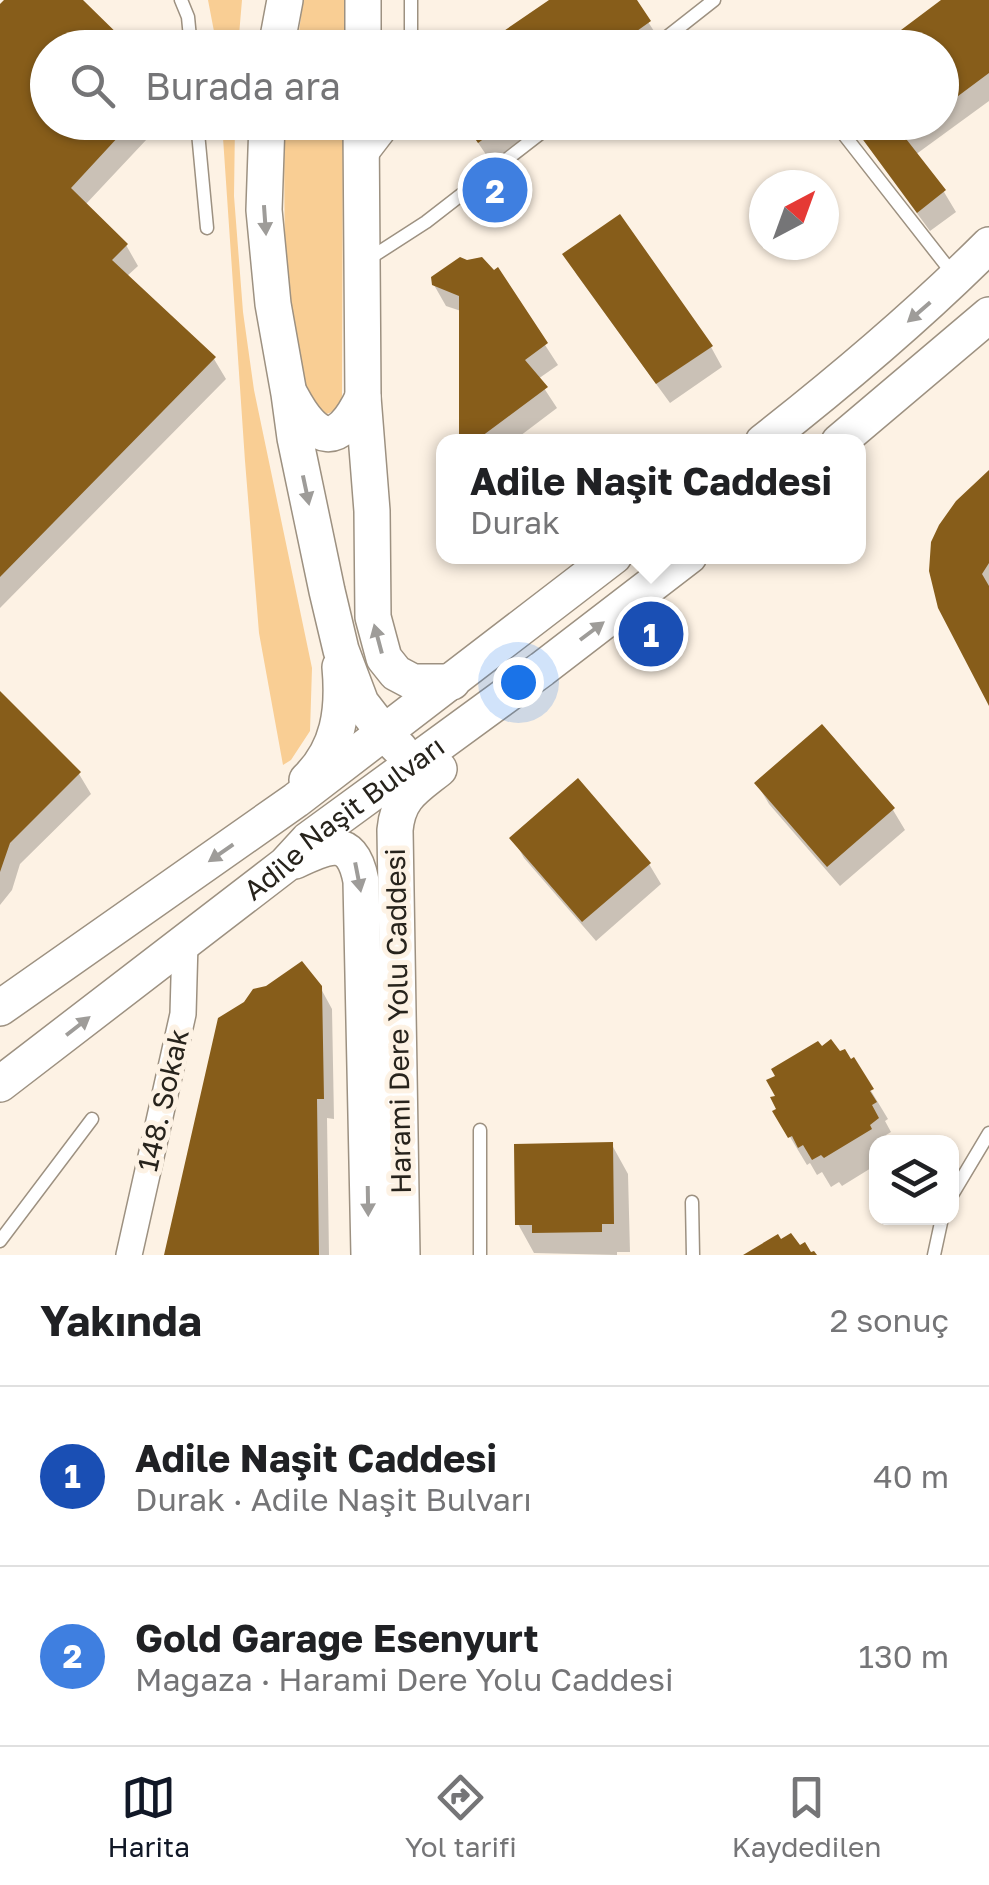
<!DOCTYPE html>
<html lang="tr">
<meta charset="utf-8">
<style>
:root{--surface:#fff;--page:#f2f2f2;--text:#202124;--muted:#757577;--line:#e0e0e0;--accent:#111827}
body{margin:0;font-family:"Golos Text",sans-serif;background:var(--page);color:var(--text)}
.controls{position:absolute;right:30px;bottom:30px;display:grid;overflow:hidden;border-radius:20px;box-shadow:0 2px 8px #0004}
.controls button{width:90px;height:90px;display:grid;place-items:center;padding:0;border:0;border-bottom:2px solid var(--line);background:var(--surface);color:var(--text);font:50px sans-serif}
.compass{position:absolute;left:749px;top:170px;width:90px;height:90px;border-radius:50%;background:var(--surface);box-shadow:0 2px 8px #0004;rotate:41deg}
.you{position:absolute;left:518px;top:682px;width:35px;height:35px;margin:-25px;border:8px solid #fff;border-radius:50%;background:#1a73e8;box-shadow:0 0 0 15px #1a73e833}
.badge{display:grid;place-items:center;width:65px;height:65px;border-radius:50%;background:var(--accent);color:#fff;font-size:32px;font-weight:700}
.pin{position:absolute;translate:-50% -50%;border:5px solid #fff;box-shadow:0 2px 10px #0006}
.popup{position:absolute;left:436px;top:434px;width:430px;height:130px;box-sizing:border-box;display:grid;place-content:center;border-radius:20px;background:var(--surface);filter:drop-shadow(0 2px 8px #0005);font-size:32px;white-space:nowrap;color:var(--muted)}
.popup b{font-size:38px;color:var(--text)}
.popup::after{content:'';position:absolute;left:50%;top:100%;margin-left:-20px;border:20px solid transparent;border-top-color:var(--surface)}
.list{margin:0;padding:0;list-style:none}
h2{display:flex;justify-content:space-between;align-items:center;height:130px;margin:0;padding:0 40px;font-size:42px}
h2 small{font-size:32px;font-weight:400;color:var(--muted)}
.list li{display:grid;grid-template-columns:65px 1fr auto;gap:30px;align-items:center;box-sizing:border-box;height:180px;padding:0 40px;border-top:2px solid var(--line)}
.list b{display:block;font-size:38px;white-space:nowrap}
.list p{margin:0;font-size:32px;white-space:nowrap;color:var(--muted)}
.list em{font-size:32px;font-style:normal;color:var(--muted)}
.icon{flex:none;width:55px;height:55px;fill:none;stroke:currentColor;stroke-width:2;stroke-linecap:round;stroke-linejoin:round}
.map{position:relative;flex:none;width:989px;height:1255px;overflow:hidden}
.search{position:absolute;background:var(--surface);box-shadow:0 2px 8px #0004;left:30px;right:30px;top:30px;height:110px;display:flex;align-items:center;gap:25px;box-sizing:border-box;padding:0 35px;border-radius:55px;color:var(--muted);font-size:38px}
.sheet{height:490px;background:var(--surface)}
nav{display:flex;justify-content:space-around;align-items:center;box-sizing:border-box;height:140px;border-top:2px solid var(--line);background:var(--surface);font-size:28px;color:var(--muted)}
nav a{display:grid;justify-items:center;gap:5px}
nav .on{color:var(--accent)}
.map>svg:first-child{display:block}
.green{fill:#f9ce94}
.shadow{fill:#0003}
.building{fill:#875d1a}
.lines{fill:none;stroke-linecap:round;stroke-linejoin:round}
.lane-casing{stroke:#9d9181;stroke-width:15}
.street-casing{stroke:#9d9181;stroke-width:28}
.secondary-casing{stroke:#9d9181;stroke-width:38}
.lane{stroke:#fff;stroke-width:12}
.street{stroke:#fff;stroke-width:25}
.secondary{stroke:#fff;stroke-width:35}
.oneway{fill:#9e9c99}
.labels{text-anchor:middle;stroke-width:10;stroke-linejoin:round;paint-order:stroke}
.street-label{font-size:28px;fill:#27231c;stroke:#fdf2e4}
</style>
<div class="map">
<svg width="989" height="1255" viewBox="0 0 989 1255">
<rect width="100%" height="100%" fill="#fdf2e4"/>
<path class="green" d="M 208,0 L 242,0 L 238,47 L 217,47 Z
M 303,0 L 349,0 L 347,47 L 297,48 Z
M 222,123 L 235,123 L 234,196 L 243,312 L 254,390 L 312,668 L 310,731 L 291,760 L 283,765 L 259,633 L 245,461 Z
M 285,123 L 343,123 L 342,396 C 340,407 333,413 323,415 L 306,404 L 285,288 L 284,135 Z"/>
<path class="shadow" d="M 7,0 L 80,0 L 48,48 L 48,122 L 163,122 L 85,205 L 126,245 L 138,266 L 126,277 L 214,359 L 226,379 L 0,608 L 0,7 Z
M 553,0 L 634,0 L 661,42 L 653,48 L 484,48 Z
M 945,0 L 989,0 L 989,101 L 915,155 L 944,192 L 956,212 L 930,231 L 850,122 L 942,122 L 942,48 Z
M 464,122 L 547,122 L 491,162 Z
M 565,255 L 711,347 L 722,367 L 670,403 L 577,275 Z
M 497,271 L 558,365 L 538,379 L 557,408 L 512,442 L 463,442 L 461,311 L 446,306 L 434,285 Z
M 989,474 L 989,700 L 958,502 Z
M 0,695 L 79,774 L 91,794 L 20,864 L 12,890 L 0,905 Z
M 822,727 L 893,810 L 905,830 L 840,886 L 769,804 L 757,784 Z
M 513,838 L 649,864 L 661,884 L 596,941 L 524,858 Z
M 320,987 L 332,1009 L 334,1119 L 327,1118 L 329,1255 L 167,1255 L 267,988 Z
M 853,1061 L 888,1119 L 885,1121 L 891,1132 L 886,1135 L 891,1142 L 876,1142 L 876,1165 L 842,1186 L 839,1182 L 831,1187 L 822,1172 L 817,1175 L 810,1163 L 807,1165 L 775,1112 Z
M 612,1145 L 628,1174 L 630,1252 L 617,1252 L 617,1255 L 534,1253 L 518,1224 Z"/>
<path class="building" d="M 4,0 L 83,0 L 132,48 L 48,48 L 48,122 L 132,122 L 71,188 L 128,244 L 112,260 L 216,357 L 0,577 L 0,4 Z
M 549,0 L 637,0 L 651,21 L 613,48 L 479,48 Z
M 941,0 L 989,0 L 989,73 L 942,108 L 942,48 L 877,48 Z
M 464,122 L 507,122 L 478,143 Z
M 850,122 L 921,122 L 903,135 L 946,190 L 917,213 Z
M 620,214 L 713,346 L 656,384 L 562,254 Z
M 460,257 L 467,260 L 482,257 L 494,270 L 498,267 L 548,343 L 525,360 L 548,387 L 474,442 L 459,440 L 459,296 L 432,285 L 431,277 Z
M 989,470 L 989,563 L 982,574 L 989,586 L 989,706 L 938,608 L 929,571 L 931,542 L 939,525 L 956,501 Z
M 0,691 L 81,772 L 10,843 L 0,872 Z
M 822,724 L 895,808 L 827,867 L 754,783 Z
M 578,778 L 651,863 L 582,922 L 509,838 Z
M 302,961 L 322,986 L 324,1099 L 317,1099 L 319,1255 L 164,1255 L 218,1018 L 244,1002 L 253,989 L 266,986 Z
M 831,1039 L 840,1051 L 845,1049 L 851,1059 L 854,1057 L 874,1089 L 870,1091 L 877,1102 L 872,1105 L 879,1118 L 870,1125 L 872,1129 L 824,1158 L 821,1155 L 812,1160 L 803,1145 L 798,1148 L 792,1136 L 788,1138 L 772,1111 L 776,1109 L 770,1097 L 775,1096 L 766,1080 L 775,1076 L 771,1069 L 818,1041 L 822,1046 Z
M 613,1142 L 614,1224 L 602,1224 L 602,1232 L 532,1233 L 532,1225 L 515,1225 L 514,1144 Z
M 791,1233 L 800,1245 L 805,1242 L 811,1252 L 814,1251 L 817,1255 L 743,1255 L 778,1234 L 781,1239 Z"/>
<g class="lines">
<g class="lane-casing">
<path id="lane" d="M 181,0 L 188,17 L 191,48
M 411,48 L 411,0
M 653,48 L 714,0
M 197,122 L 207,228
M 834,122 L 953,274
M 368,161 L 398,122
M 367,260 L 426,222 L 555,122
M 480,1130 L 480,1255
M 952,1195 L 989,1133
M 692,1202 L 693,1255
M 0,1241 L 92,1119
M 934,1255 L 942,1218"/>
</g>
<g class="street-casing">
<path id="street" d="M 129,1255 L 183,1014 L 185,943"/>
</g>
<g class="secondary-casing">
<g id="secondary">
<path d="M 276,48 L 285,0"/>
<path d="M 363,48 L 363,0"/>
<path d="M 267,122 L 264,210 L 273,304 L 289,394 L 295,438 L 327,591 L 341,650 L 361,703 L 385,734 L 400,749"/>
<path d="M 361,122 L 363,397 L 372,511 L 373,617 L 384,658 L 396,673 L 413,682 L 452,682"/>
<path d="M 291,396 C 316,443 338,449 363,397"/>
<path d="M 763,442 C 842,380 918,316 989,245"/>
<path d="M 839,442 L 989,315"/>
<path d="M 307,780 C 339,749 344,710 340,667"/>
<path d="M 295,861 C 328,845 352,834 361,881 L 369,1255"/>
<path d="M 0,1008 L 296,800 L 614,556"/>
<path id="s1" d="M 0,1084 L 285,865 L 308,840 L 542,669 L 689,556"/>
<path d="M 402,1255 L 395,830 C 398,797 414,789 439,769"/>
</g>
</g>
<use href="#lane" class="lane"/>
<use href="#street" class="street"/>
<use href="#secondary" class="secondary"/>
</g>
<defs><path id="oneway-solid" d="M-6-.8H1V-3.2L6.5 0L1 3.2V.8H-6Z" transform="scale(2.5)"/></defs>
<g class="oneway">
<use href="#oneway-solid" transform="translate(265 220) rotate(86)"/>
<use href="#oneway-solid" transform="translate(919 312) rotate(139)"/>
<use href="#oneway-solid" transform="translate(306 490) rotate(78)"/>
<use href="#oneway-solid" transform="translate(592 631) rotate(-37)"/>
<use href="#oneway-solid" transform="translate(378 639) rotate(-105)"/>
<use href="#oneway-solid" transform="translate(221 853) rotate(145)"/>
<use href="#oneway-solid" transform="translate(358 877) rotate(79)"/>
<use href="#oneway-solid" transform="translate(78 1026) rotate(-38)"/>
<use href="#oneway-solid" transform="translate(368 1201) rotate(89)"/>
</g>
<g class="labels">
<g class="street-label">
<text dy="10" stroke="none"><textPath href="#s1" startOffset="435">Adile Naşit Bulvarı</textPath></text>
<text transform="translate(398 1021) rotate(-91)" y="10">Harami Dere Yolu Caddesi</text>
<text transform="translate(163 1100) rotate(-77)" y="10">148. Sokak</text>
</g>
</g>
</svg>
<div class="controls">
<button><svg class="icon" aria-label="layers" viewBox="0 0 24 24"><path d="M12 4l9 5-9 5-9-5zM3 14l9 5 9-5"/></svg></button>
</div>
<svg class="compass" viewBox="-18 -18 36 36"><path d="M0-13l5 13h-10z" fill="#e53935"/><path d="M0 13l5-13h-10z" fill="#757577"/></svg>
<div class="you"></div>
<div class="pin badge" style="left:651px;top:634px;background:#1a4fb4">1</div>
<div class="popup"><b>Adile Naşit Caddesi</b>Durak</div>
<div class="pin badge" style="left:495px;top:190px;background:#3f7fe0">2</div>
<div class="search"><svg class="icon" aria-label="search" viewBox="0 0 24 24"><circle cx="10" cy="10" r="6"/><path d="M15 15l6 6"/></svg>Burada ara</div>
</div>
<section class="sheet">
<h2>Yakında<small>2 sonuç</small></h2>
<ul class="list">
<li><span class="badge" style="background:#1a4fb4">1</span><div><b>Adile Naşit Caddesi</b><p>Durak · Adile Naşit Bulvarı</p></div><em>40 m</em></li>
<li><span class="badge" style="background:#3f7fe0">2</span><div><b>Gold Garage Esenyurt</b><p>Mağaza · Harami Dere Yolu Caddesi</p></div><em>130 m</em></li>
</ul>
</section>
<nav>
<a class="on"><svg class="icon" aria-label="map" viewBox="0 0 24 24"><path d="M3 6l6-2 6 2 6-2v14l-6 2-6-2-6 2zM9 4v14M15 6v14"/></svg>Harita</a>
<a><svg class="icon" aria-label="directions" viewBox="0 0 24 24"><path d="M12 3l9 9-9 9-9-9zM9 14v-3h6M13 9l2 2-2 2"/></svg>Yol tarifi</a>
<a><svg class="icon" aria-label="saved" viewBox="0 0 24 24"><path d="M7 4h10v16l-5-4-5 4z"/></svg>Kaydedilen</a>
</nav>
